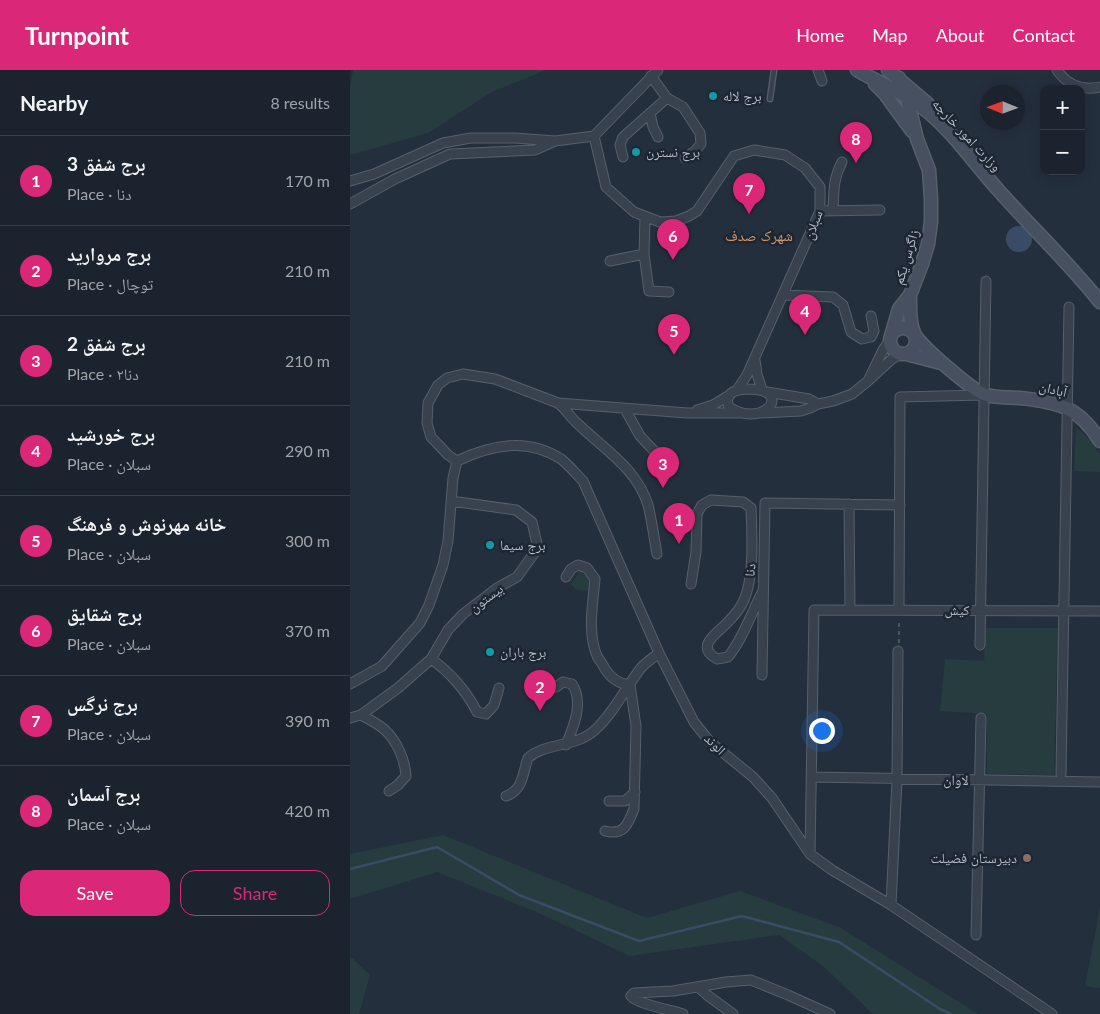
<!DOCTYPE html>
<meta charset="utf-8">
<style>
:root{--surface:#1b232e;--page:#282f3a;--text:#f1f3f6;--muted:#a0a4aa;--line:#39404a;--accent:#db2777}
body{margin:0;font-family:Lato,"Noto Naskh Arabic",sans-serif;background:var(--page);color:var(--text)}
.controls{position:absolute;right:15px;top:15px;display:grid;overflow:hidden;border-radius:10px;box-shadow:0 2px 12px #0003}
.controls button{width:45px;height:45px;display:grid;place-items:center;padding:0;border:0;border-bottom:1px solid var(--line);background:var(--surface);color:var(--text);font:25px sans-serif}
.compass{position:absolute;left:630px;top:15px;width:45px;height:45px;border-radius:50%;background:var(--surface);box-shadow:0 2px 12px #0003;rotate:271deg}
.you{position:absolute;left:471px;top:660px;width:18px;height:18px;margin:-12px;border:4px solid #fff;border-radius:50%;background:#1a73e8;box-shadow:0 0 0 8px #1a73e833}
.badge{display:grid;place-items:center;width:32px;height:32px;border-radius:50%;background:var(--accent);color:#fff;font-size:16px;font-weight:700}
.pin{position:absolute;translate:-50% -41px;filter:drop-shadow(0 1px 2px #0008)}
.pin::after{content:'';position:absolute;top:26px;width:18px;height:15px;background:inherit;clip-path:polygon(0 0,100% 0,50% 100%)}
.list{margin:0;padding:0;list-style:none}
h2{display:flex;justify-content:space-between;align-items:center;height:65px;margin:0;padding:0 20px;font-size:21px}
h2 small{font-size:16px;font-weight:400;color:var(--muted)}
.list li{display:grid;grid-template-columns:32px 1fr auto;gap:15px;align-items:center;box-sizing:border-box;height:90px;padding:0 20px;border-top:1px solid var(--line)}
.list b{display:block;font-size:19px;white-space:nowrap}
.list p{margin:0;font-size:16px;white-space:nowrap;color:var(--muted)}
.list em{font-size:16px;font-style:normal;color:var(--muted)}
.actions{display:flex;gap:10px;padding:15px 20px}
.actions a{flex:1;padding:11px 0;border:1px solid var(--accent);border-radius:15px;text-align:center;font-size:18px;color:var(--accent)}
.actions .main{background:var(--accent);color:#fff}
.map{position:relative;flex:none;width:750px;height:944px;overflow:hidden}
header{display:flex;align-items:center;gap:30px;box-sizing:border-box;height:70px;padding:0 25px;background:var(--accent);color:#fff}
header strong{font-size:24px}
nav{display:flex;gap:28px;margin-inline-start:auto;font-size:18px}
main{display:flex}
aside{flex:1;background:var(--surface)}
.map>svg:first-child{display:block}
.green{fill:#263c3f}
.water{fill:#394c67}
.lines{fill:none;stroke-linecap:round;stroke-linejoin:round}
.stream{stroke:#394c67;stroke-width:2.5}
.lane-casing{stroke:#565f6c;stroke-width:7}
.street-casing{stroke:#565f6c;stroke-width:11}
.secondary-casing{stroke:#565f6c;stroke-width:15}
.path{stroke:#44595c;stroke-width:2;stroke-dasharray:4 4;stroke-linecap:butt}
.lane{stroke:#38414e;stroke-width:4.5}
.street{stroke:#38414e;stroke-width:9}
.secondary{stroke:#465061;stroke-width:12}
.culture-dot{fill:#0f9aa8;stroke:#1d2633;stroke-width:2}
.education-dot{fill:#8d6e63;stroke:#1d2633;stroke-width:2}
.labels{text-anchor:middle;stroke-width:5;stroke-linejoin:round;paint-order:stroke}
.poi-label{font-size:14px;fill:#b4bcc9;stroke:#1d2633;text-anchor:start}
.street-label{font-size:14px;fill:#b4bcc9;stroke:#1d2633}
.neighbourhood-label{font-size:15px;fill:#d59563;stroke:#1d2633}
</style>
<header>
<strong>Turnpoint</strong>
<nav><a>Home</a><a>Map</a><a>About</a><a>Contact</a></nav>
</header>
<main>
<aside>
<h2>Nearby<small>8 results</small></h2>
<ul class="list">
<li><span class="badge">1</span><div><b>برج شفق 3</b><p>Place · دنا</p></div><em>170 m</em></li>
<li><span class="badge">2</span><div><b>برج مروارید</b><p>Place · توچال</p></div><em>210 m</em></li>
<li><span class="badge">3</span><div><b>برج شفق 2</b><p>Place · دنا۲</p></div><em>210 m</em></li>
<li><span class="badge">4</span><div><b>برج خورشید</b><p>Place · سبلان</p></div><em>290 m</em></li>
<li><span class="badge">5</span><div><b>خانه مهرنوش و فرهنگ</b><p>Place · سبلان</p></div><em>300 m</em></li>
<li><span class="badge">6</span><div><b>برج شقایق</b><p>Place · سبلان</p></div><em>370 m</em></li>
<li><span class="badge">7</span><div><b>برج نرگس</b><p>Place · سبلان</p></div><em>390 m</em></li>
<li><span class="badge">8</span><div><b>برج آسمان</b><p>Place · سبلان</p></div><em>420 m</em></li>
</ul>
<div class="actions"><a class="main">Save</a><a>Share</a></div>
</aside>
<div class="map">
<svg width="750" height="944" viewBox="0 0 750 944">
<rect width="100%" height="100%" fill="#242f3e"/>
<path class="green" d="M 3,0 L 196,0 L 142,22 L 78,63 L 0,85 L 0,17 Z
M 726,357 L 740,370 L 750,384 L 750,402 L 724,401 Z
M 230,501 C 240,506 242,511 242,521 L 227,520 L 221,514 Z
M 636,558 L 708,558 L 704,705 L 637,704 L 637,644 L 590,641 L 595,589 L 634,591 Z
M 93,765 L 297,848 L 390,821 L 491,858 L 628,944 L 523,944 L 474,897 L 429,865 L 280,886 L 182,840 L 87,802 L 0,829 L 0,784 Z
M 750,837 L 750,918 L 735,916 Z
M 0,886 L 20,905 L 9,944 L 0,944 Z"/>
<path class="water" d="M656 169a13 13 0 1 1 26 0a13 13 0 1 1-26 0Z"/>
<g class="lines">
<path class="stream" d="M 0,799 L 87,777 L 169,825 L 289,871 L 392,846 L 489,872 L 590,939 L 601,944"/>
<g class="lane-casing">
<path id="lane" d="M 420,29 L 424,0"/>
</g>
<g class="street-casing">
<path id="street" d="M 468,0 L 472,11
M 707,0 C 718,16 732,21 750,17
M 301,6 L 317,28 L 333,37 L 350,63 L 351,74 L 345,81 L 335,88
M 300,43 L 303,57 L 308,67
M 244,66 L 256,117 L 284,142 L 310,152 L 326,151 L 339,146 L 347,141 L 384,86 L 404,80 L 435,85 L 455,98 L 470,117 L 470,141 L 397,305 L 387,320
M 273,87 L 270,75 L 273,67 L 317,28
M 0,111 L 24,104 L 93,73 L 121,68 L 165,68 L 205,71 L 244,66 L 308,0
M 0,134 L 45,109 L 100,84 L 185,80 L 203,72
M 483,140 C 484,121 483,109 492,92
M 470,141 L 530,140
M 294,184 L 299,221 L 319,222
M 260,191 L 294,184 L 295,147
M 433,225 L 483,227 L 493,235 L 501,262 L 512,269 L 521,267 L 524,261 L 521,246
M 540,270 L 533,280 L 518,311 L 542,289 L 551,284
M 405,290 L 407,304 L 412,320
M 397,319 C 402,319 408,319 413,321 C 437,329 409,357 379,337 L 377,331 C 380,320 387,320 397,319 Z
M 417,322 L 459,329 L 468,334
M 208,333 C 216,339 219,346 226,352 C 252,378 287,398 298,435 C 302,451 304,468 307,484
M 275,339 L 290,366 L 306,383
M 347,340 L 363,335 L 378,326
M 410,343 L 451,341 L 460,338 L 468,334 L 483,331 L 502,324 L 518,311
M 107,391 C 141,375 177,367 211,389 C 219,395 226,404 233,411 L 309,583 L 344,652 L 360,672 L 403,707 L 422,728 L 460,784 L 482,800 L 541,835 L 702,944
M 107,391 L 98,385 L 81,367 L 77,353 L 78,333 L 88,315 L 97,308 L 113,304 L 145,309 L 208,333 L 337,343 L 390,343
M 499,434 L 500,540
M 216,507 L 221,499 L 228,495 L 237,498 L 245,509 C 243,533 237,562 247,586 C 249,590 253,594 255,599 C 261,608 268,614 280,615 L 286,656 L 284,739 C 278,754 274,766 255,761
M 341,514 L 346,482 L 347,444 L 352,435 L 361,430 L 393,432 L 401,438 C 402,465 405,510 392,534 C 388,542 382,548 375,555 C 364,565 346,577 367,589 L 378,587 C 393,569 401,543 413,521
M 549,540 L 550,327 L 633,325
M 630,575 L 636,211
M 81,589 C 100,602 117,622 127,642 L 136,644 L 144,635 L 149,618
M 412,605 L 415,433 L 550,435
M 0,614 L 32,596 L 70,553 L 79,535 L 93,495 L 98,471 L 103,408 L 107,391
M 206,617 L 213,612 L 222,614 C 234,632 224,656 216,675
M 11,645 C 19,649 28,654 35,660 C 47,671 55,690 56,706 L 48,715 L 39,721
M 0,648 L 11,645 L 48,618 L 81,589 L 98,560 L 113,544 L 147,518 L 167,507 L 185,482 L 187,474 L 182,452 L 166,440 L 101,431
M 711,704 L 719,237
M 462,707 L 750,712
M 156,726 C 173,721 173,702 178,688 C 196,672 225,678 245,660 C 264,643 275,618 291,598 C 296,592 303,588 309,583
M 259,731 L 275,731 L 285,722
M 460,784 L 464,540 L 750,541
M 541,835 L 547,710 L 548,581
M 626,865 L 631,648
M 348,917 L 357,925 L 383,944
M 333,944 C 321,940 287,934 281,926 L 284,923 L 323,921 L 376,912 L 401,910 L 438,925 L 480,944"/>
</g>
<g class="secondary-casing">
<path id="secondary" d="M 507,0 C 529,13 553,22 573,38 C 603,61 625,95 650,122 C 683,159 719,193 750,232
M 538,0 L 578,34
M 525,14 L 535,24 L 562,61
M 560,225 C 560,238 559,251 564,263 C 568,274 624,322 636,325 C 647,328 659,327 670,328 C 709,332 729,337 750,371
M540 271a13 13 0 1 1 26 0a13 13 0 1 1-26 0Z
M 541,266 L 549,239 L 560,225 L 572,194 L 578,174 L 581,152 L 581,129 L 579,100 L 567,69 L 557,28 L 549,8
M 556,284 L 591,293"/>
</g>
<path class="path" d="M 549,573 L 549,550"/>
<use href="#lane" class="lane"/>
<use href="#street" class="street"/>
<use href="#secondary" class="secondary"/>
</g>
<g class="culture-dot">
<circle cx="363" cy="26" r="5"/>
<circle cx="286" cy="82" r="5"/>
<circle cx="140" cy="475" r="5"/>
<circle cx="140" cy="582" r="5"/>
</g>
<circle class="education-dot" cx="677" cy="788" r="5"/>
<g class="labels">
<g class="poi-label">
<text x="373" y="31">برج لاله</text>
<text x="296" y="87">برج نسترن</text>
<text x="150" y="480">برج سیما</text>
<text x="150" y="587">برج باران</text>
<text x="667" y="793" text-anchor="end">دبیرستان فضیلت</text>
</g>
<g class="street-label">
<text transform="translate(617 65) rotate(47)" y="5">وزارت امور خارجه</text>
<text transform="translate(463 155) rotate(-70)" y="5">سبلان</text>
<text transform="translate(556 187) rotate(-73)" y="5">زاگرس یکم</text>
<text transform="translate(703 319) rotate(14)" y="5">آبادان</text>
<text transform="translate(400 500) rotate(-83)" y="5">دنا</text>
<text transform="translate(136 528) rotate(-36)" y="5">بیستون</text>
<text x="607" y="545">کیش</text>
<text transform="translate(365 674) rotate(44)" y="5">الوند</text>
<text x="606" y="715">لاوان</text>
</g>
<g class="neighbourhood-label">
<text x="409" y="171">شهرک صدف</text>
</g>
</g>
</svg>
<div class="controls">
<button>+</button>
<button>−</button>
</div>
<svg class="compass" viewBox="-18 -18 36 36"><path d="M0-13l5 13h-10z" fill="#e53935"/><path d="M0 13l5-13h-10z" fill="#a0a4aa"/></svg>
<div class="you"></div>
<div class="pin badge" style="left:329px;top:474px">1</div>
<div class="pin badge" style="left:190px;top:641px">2</div>
<div class="pin badge" style="left:313px;top:418px">3</div>
<div class="pin badge" style="left:455px;top:265px">4</div>
<div class="pin badge" style="left:324px;top:285px">5</div>
<div class="pin badge" style="left:323px;top:190px">6</div>
<div class="pin badge" style="left:399px;top:144px">7</div>
<div class="pin badge" style="left:506px;top:93px">8</div>
</div>
</main>
